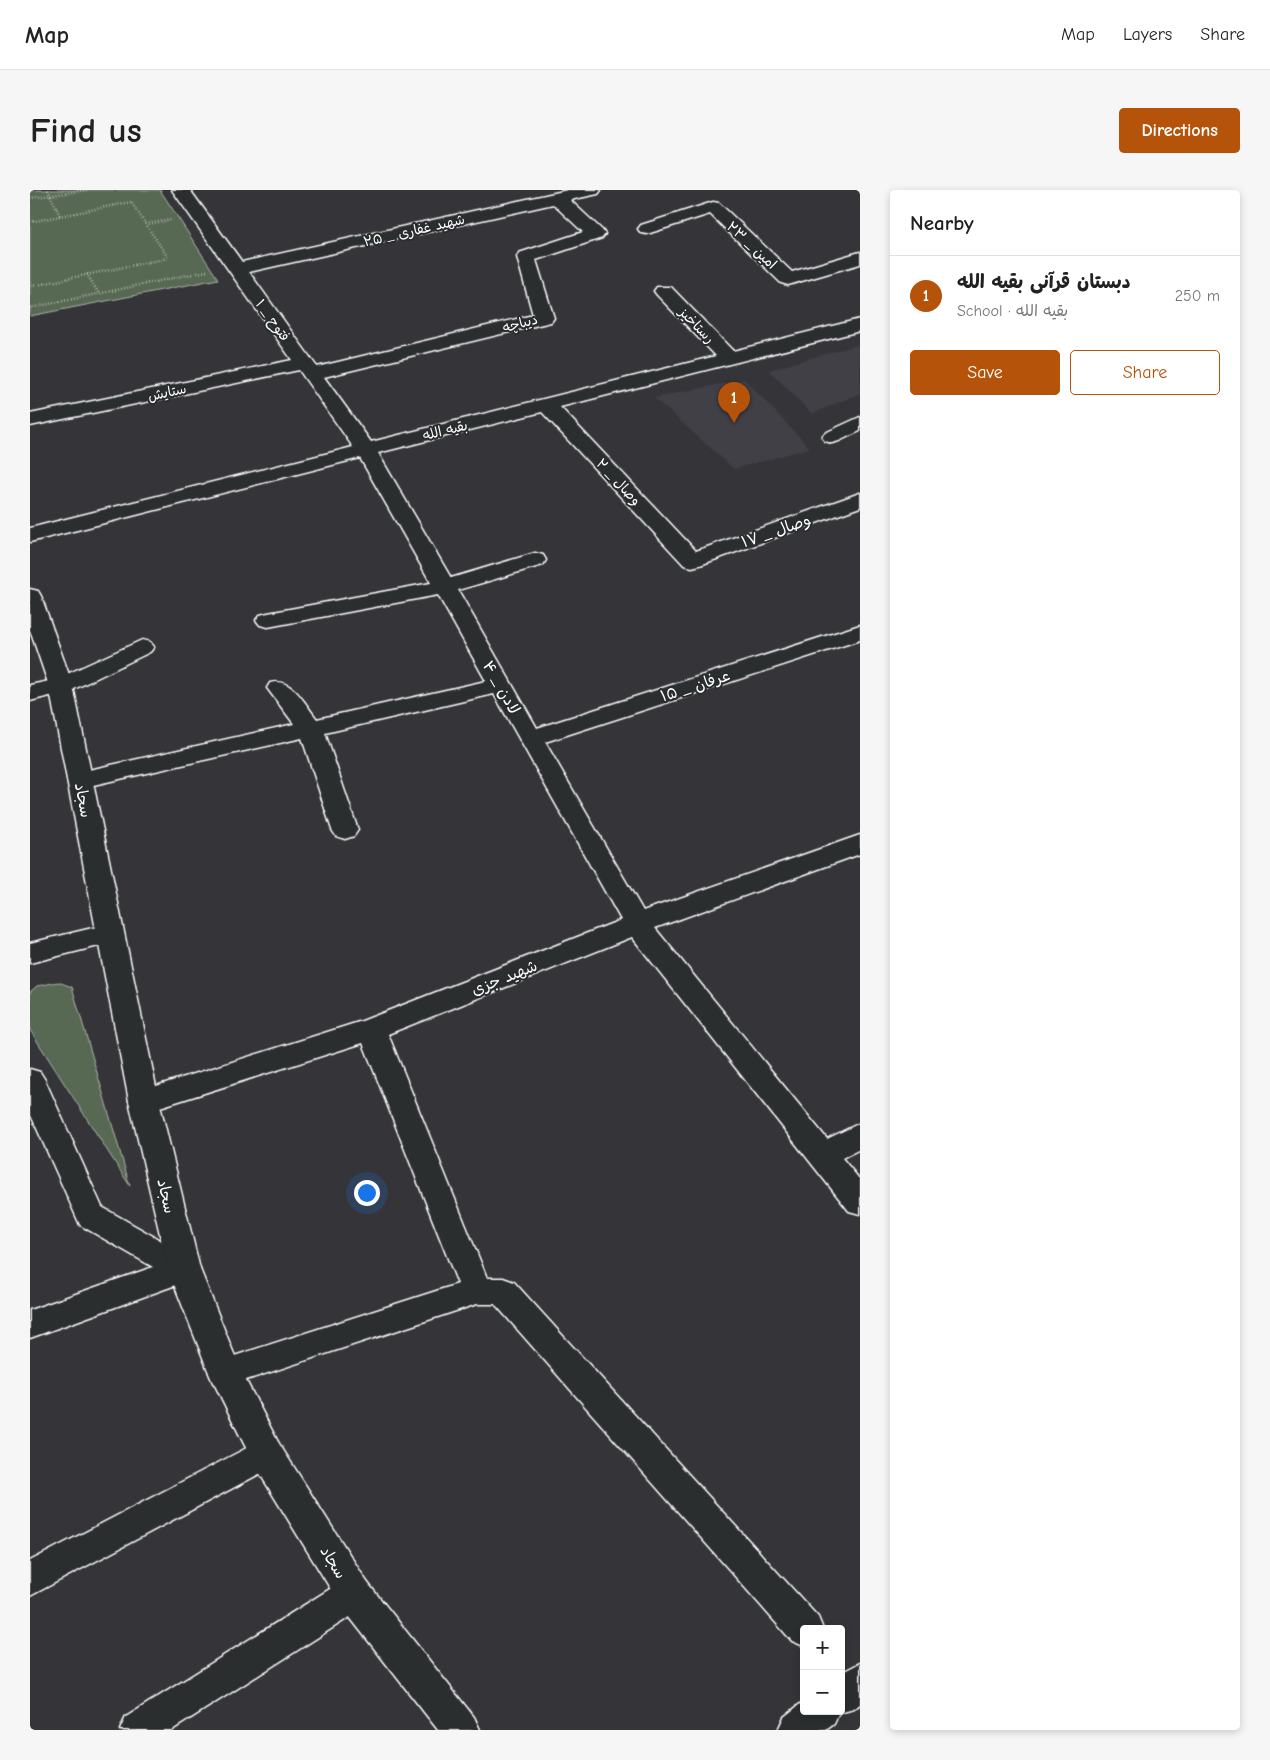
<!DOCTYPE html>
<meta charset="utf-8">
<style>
:root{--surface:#fff;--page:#f6f6f6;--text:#222;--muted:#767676;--line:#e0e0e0;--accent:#b45309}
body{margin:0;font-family:"Comic Neue","Playpen Sans Arabic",sans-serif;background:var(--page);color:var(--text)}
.controls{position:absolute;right:15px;bottom:15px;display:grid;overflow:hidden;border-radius:5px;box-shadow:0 2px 8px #0003}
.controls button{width:45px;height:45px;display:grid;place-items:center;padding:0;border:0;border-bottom:1px solid var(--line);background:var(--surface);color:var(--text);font:25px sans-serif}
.you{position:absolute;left:336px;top:1002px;width:18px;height:18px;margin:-12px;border:4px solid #fff;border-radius:50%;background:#1a73e8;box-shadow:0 0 0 8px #1a73e833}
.badge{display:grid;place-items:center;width:32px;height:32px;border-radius:50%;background:var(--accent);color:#fff;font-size:16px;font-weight:700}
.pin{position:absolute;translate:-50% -41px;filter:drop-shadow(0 1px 2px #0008)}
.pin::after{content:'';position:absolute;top:26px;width:18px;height:15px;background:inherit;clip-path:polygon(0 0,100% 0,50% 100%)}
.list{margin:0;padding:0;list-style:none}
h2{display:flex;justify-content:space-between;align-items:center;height:65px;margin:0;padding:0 20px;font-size:21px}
h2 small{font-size:16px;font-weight:400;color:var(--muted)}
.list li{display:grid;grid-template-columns:32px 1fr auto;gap:15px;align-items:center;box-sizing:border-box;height:80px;padding:0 20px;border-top:1px solid var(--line)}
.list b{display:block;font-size:19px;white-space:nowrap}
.list p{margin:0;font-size:16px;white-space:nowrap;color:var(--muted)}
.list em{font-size:16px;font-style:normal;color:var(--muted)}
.actions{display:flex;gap:10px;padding:15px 20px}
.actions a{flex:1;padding:11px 0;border:1px solid var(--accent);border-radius:5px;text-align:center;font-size:18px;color:var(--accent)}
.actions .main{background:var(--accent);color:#fff}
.map{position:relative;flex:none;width:830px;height:1540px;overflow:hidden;border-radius:5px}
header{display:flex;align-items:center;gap:30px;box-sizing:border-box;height:70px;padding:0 25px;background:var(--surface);border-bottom:1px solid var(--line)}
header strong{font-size:24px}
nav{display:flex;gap:28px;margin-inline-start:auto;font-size:18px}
.intro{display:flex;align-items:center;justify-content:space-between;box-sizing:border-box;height:120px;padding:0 30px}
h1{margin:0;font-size:35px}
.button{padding:12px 22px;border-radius:5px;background:var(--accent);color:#fff;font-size:18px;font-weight:700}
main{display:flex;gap:30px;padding:0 30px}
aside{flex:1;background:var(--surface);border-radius:5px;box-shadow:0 2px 8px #0003}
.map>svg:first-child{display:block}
.built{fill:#423f46}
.green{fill:#586953;stroke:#acb4a9}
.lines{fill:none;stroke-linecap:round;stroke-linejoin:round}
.street-casing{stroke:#fff;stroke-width:3}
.secondary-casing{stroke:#fff;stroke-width:3}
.path{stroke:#fff;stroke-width:2.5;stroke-dasharray:0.5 2.5;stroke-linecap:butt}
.street{fill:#2a2d2e;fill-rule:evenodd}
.secondary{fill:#2a2d2e;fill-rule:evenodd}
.labels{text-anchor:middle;stroke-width:4;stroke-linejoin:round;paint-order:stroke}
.far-street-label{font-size:14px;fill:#fff;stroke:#2a2d2e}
.street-label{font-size:16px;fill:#fff;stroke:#2a2d2e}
</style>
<header>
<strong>Map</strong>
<nav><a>Map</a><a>Layers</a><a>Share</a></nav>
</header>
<div class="intro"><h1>Find us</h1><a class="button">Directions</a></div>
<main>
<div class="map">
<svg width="830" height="1540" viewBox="0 0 830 1540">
<rect width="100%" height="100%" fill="#353539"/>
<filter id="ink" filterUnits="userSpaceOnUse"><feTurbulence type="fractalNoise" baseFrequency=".02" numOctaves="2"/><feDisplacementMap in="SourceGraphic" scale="10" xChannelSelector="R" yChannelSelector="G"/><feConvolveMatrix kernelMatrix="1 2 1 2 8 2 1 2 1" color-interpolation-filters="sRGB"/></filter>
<g filter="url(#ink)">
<path class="built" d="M 830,154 L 830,203 L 782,224 L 739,180 Z
M 714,189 L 780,258 L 704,279 L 624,208 Z"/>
<path class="green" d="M 9,0 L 130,0 L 188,89 L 0,126 L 0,1 Z
M 28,792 L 42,797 L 100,996 L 0,840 L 0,802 L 7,796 Z"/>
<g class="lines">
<g class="street-casing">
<path id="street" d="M 142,0 L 160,0 L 212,72 L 538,0 L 571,0 L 568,4 L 540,10 L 572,40 L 575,44 L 572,48 L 506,70 L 524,128 L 521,132 L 294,187 L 341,252 L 686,166 L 627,105 L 624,101 L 627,97 L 641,97 L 703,161 L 830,129 L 830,141 L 530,217 L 666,361 L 830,303 L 830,317 L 670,375 L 662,377 L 654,375 L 512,222 L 348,263 L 421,388 L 505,363 L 513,365 L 516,370 L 513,375 L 428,400 L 507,538 L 830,435 L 830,450 L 515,552 L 613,721 L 830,645 L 830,664 L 625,738 L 797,949 L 830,933 L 830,959 L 812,968 L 830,990 L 830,1024 L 819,1021 L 602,747 L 358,844 L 457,1088 L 473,1088 L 484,1092 L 788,1427 L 793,1439 L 774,1439 L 774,1456 L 762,1451 L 465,1114 L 447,1114 L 195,1197 L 183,1193 L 179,1183 L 183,1173 L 195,1169 L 428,1094 L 333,853 L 114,922 L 104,919 L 99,911 L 104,903 L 332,831 L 591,730 L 464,504 L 295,543 L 328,640 L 324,646 L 315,649 L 306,646 L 302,640 L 272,548 L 50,598 L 41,596 L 37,590 L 41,584 L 50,582 L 264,534 L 237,498 L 240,493 C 262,487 274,513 287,529 L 456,491 L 408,405 L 238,437 L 230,435 L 226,430 L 230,425 L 238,423 L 401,393 L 330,268 L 0,352 L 0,338 L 323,257 L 269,180 L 0,236 L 0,224 L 262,170 ZM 523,14 L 553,42 L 489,63 L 487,67 L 503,125 L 287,177 L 219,82 Z
M 683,12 L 689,13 L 762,82 L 830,62 L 830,74 L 758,95 L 751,93 L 680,24 L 617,44 L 611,43 L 608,39 L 611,35 Z
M 830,227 L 830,241 L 809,251 L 802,253 L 795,251 L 792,247 L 795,243 Z
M 112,450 L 120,452 L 124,457 L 120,462 L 40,501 L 0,511 L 0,495 L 24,490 Z
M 79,734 L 89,737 L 93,744 L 89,751 L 0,773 L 0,753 Z
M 0,879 L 10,882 L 15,890 L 72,1017 L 165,1070 L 170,1079 L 165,1088 L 0,1148 L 0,1120 L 123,1077 L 50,1035 L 0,923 Z
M 236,1248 L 248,1252 L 253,1263 L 248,1274 L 0,1406 L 0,1371 Z
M 324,1387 L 337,1392 L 342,1404 L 337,1416 L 142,1540 L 90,1540 L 96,1527 L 311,1392 Z
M 830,1473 L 830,1514 L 824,1519 L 809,1523 L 804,1534 L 796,1540 L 748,1540 L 754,1527 L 774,1511 L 774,1521 L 811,1521 L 811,1483 Z"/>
</g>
<g class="secondary-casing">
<path id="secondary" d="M 0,399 L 8,401 L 11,406 L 43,496 L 129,911 L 170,1079 L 210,1179 L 248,1252 L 337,1392 L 444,1527 L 450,1540 L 408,1540 L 311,1416 L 224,1274 L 179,1183 L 138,1079 L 99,911 L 19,496 L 0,440 Z"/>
</g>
<path class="path" d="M 18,0 L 30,26
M 0,8 L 57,0
M 0,32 L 101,12 L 138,68 L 2,96 L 0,91
M 116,34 L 141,30
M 57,84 L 69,104
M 0,118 L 177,81"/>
<use href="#street" class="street"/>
<use href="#secondary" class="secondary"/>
</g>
</g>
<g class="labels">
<g class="far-street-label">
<text transform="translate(384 40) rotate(-13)" y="5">شهید غفاری _ ۲۵</text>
<text transform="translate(722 55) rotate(43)" y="5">امین _ ۲۳</text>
<text transform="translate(243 130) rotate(54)" y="5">فتوح _ ۱</text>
<text transform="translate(490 133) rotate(-15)" y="5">دیباچه</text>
<text transform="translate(667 135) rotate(46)" y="5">رستاخیز</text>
<text transform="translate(137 202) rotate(-12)" y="5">ستایش</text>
<text transform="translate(415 240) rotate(-14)" y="5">بقیه الله</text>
<text transform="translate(589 292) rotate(47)" y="5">وصال _ ۲</text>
</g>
<g class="street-label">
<text transform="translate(746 340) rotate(-19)" y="6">وصال _ ۱۷</text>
<text transform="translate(665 495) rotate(-18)" y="6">عرفان _ ۱۵</text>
<text transform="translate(472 497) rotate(60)" y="6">لادن _ ۴</text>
<text transform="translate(54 610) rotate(79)" y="6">سجاد</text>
<text transform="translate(474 787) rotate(-22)" y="6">شهید جزی</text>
<text transform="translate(137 1006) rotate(77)" y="6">سجاد</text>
<text transform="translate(304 1372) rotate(58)" y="6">سجاد</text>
</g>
</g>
</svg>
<div class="controls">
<button>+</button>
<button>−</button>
</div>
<div class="you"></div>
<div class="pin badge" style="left:704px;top:233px">1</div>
</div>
<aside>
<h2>Nearby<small></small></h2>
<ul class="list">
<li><span class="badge">1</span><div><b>دبستان قرآنی بقیه الله</b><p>School · بقیه الله</p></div><em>250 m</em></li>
</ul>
<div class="actions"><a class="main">Save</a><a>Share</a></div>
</aside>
</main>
